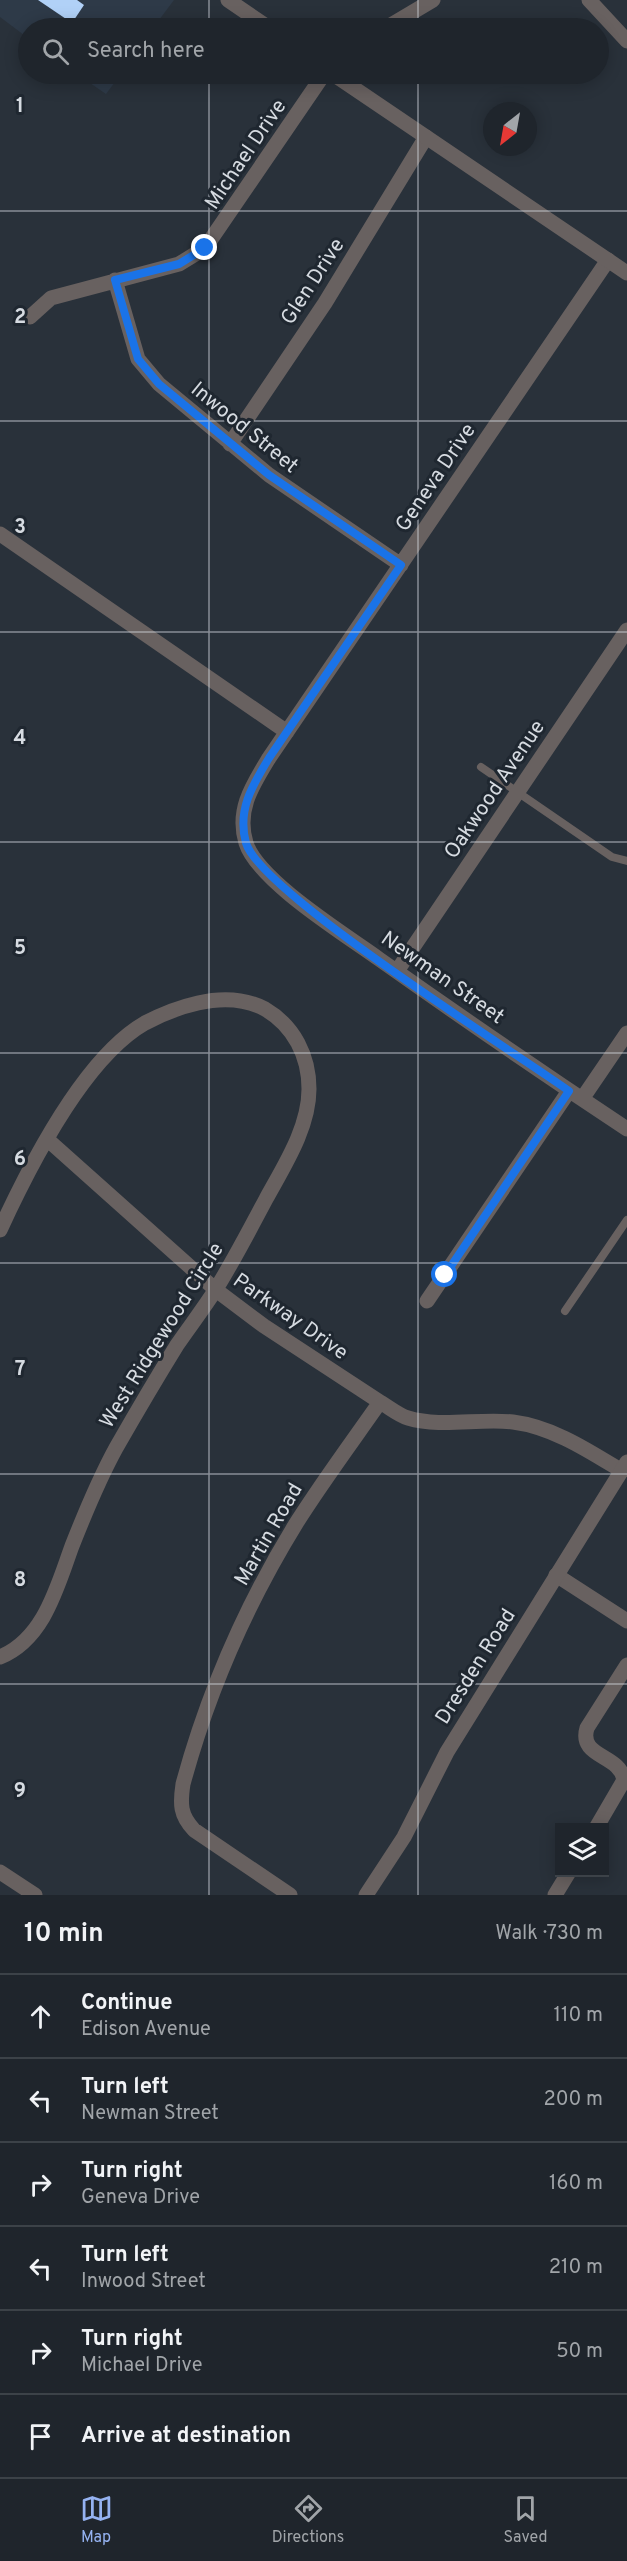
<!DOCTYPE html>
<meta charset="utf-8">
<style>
:root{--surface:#1f252c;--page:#272d34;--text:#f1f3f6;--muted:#a1a5a9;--line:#3c4248;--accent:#95b2f1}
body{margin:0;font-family:Overpass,sans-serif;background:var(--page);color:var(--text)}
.controls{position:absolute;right:18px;bottom:18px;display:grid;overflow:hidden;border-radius:0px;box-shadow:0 3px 15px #0003}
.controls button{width:54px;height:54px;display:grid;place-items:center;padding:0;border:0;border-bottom:2px solid var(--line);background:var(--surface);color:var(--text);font:30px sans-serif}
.compass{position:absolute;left:483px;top:102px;width:54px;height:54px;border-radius:50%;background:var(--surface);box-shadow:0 3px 15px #0003;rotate:211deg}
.stop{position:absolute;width:18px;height:18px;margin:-14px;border:4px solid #1a73e8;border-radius:50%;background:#fff}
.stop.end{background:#1a73e8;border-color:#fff;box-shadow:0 2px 6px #0008}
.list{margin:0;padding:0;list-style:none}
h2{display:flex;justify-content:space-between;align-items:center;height:78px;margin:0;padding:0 24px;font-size:26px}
h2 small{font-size:20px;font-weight:400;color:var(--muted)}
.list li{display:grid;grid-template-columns:39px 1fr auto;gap:18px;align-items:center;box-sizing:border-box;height:84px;padding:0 24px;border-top:2px solid var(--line)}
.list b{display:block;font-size:22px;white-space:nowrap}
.list p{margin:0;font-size:20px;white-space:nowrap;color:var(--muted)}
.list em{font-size:20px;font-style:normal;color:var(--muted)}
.icon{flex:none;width:33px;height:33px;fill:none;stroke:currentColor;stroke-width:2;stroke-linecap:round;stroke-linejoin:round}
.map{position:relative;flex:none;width:627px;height:1895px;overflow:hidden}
.search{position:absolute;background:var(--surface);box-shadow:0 3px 15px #0003;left:18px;right:18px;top:18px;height:66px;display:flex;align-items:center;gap:15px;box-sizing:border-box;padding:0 21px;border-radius:33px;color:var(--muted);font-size:22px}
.sheet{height:582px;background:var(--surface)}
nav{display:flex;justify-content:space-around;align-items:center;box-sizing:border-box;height:84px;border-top:2px solid var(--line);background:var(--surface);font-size:16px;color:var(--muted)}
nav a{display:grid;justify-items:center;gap:3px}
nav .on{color:var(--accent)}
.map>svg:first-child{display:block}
.built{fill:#2e3a48}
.building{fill:#b1d1f7}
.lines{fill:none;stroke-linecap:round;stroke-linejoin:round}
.service{stroke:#686160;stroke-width:8}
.minor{stroke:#686160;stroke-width:15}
.tertiary{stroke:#686160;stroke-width:15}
.route{stroke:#1a73e8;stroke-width:8}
.grid{fill:none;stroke:#d6dbe1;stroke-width:1.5;stroke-opacity:0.55}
.labels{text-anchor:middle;stroke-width:6;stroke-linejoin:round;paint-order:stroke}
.street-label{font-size:21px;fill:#d6dbe1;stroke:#1f2730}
.grid-label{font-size:20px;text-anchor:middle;font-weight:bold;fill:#d6dbe1;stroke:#1f2730;stroke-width:6;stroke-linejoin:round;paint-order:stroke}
</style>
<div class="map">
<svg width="627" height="1895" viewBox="0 0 627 1895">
<rect width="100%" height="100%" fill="#29313a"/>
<path class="built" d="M 0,0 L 174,0 L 153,28 L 28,28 L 28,38 L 0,17 Z
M 77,74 L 121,74 L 106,94 Z"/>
<path class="building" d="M 38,0 L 77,0 L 84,5 L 72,23 Z"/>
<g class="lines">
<path class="service" d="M 481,767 L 612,857 L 627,861
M 565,1311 L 627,1220"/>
<path class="minor" d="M 589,0 L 627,41
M 386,28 L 433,0
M 608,260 L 269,758 C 252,786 236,810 246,843 C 258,881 346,935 379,959 C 461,1017 544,1074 627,1129
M 115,280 L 138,359 L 159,384 L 269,475 L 401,565
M 30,317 L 51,298 L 179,264 L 205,248 L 324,74
M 230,444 L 325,303 L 426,137
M 0,534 L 287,732
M 397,971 L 627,630
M 582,1099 L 627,1033
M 48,1140 L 216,1290 L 264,1326 L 380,1402
M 0,1230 C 29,1167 84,1058 145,1023 C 162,1014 180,1007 198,1003 C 220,998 244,998 265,1009 C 294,1026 309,1056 309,1089 C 309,1128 284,1166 266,1199 C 250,1229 234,1260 216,1289 C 204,1308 190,1326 177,1345 C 156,1379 136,1413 116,1448 C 99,1479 85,1513 72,1546 C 57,1587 44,1639 0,1657
M 427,1301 L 569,1091
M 556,1575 L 627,1621
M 596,1828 L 624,1780 C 620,1754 578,1758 587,1728 L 627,1665
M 0,1872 L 35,1895
M 290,1895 L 194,1830 C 180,1815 180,1804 183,1784 C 208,1692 247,1603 297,1522 C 323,1481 352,1442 380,1402 C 389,1407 398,1415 408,1418 C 442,1428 478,1418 513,1422 C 553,1427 589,1451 622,1471
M 555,1895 L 569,1872"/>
<path class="tertiary" d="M 228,0 L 269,28
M 333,74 L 627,273
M 366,1895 L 404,1837 L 447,1752 L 627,1462"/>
</g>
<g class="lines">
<path class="route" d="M 205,248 L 179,264 L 115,280 L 138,359 L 159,384 L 269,475 L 401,565 L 269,758 C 252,786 237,810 246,843 C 261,893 513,1051 569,1091 L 445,1275"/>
</g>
<path class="grid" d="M 209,0 L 209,28M 418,0 L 418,28M 209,74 L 209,1895M 418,74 L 418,1895M 0,211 L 627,211M 0,421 L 627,421M 0,632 L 627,632M 0,842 L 627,842M 0,1053 L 627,1053M 0,1263 L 627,1263M 0,1474 L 627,1474M 0,1684 L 627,1684"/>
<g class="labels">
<g class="street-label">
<text transform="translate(245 154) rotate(-56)" y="7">Michael Drive</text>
<text transform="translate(312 281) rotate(-57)" y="7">Glen Drive</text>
<text transform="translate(245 427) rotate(39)" y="7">Inwood Street</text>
<text transform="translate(435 477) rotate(-56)" y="7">Geneva Drive</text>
<text transform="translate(494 789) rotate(-56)" y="7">Oakwood Avenue</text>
<text transform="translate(443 977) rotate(35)" y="7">Newman Street</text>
<text transform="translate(291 1316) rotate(35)" y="7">Parkway Drive</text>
<text transform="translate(161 1335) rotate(-58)" y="7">West Ridgewood Circle</text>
<text transform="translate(268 1534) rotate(-60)" y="7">Martin Road</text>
<text transform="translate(475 1666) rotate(-58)" y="7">Dresden Road</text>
</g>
</g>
<g class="grid-label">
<text x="20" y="112">1</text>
<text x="20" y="323">2</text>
<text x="20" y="533">3</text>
<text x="20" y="744">4</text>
<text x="20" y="954">5</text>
<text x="20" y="1165">6</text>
<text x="20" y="1375">7</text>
<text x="20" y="1586">8</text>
<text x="20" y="1797">9</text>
</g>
</svg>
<div class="controls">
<button><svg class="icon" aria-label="layers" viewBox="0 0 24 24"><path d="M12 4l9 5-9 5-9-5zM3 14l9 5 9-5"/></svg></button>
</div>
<svg class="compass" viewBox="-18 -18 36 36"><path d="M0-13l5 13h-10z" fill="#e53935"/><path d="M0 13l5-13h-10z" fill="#a1a5a9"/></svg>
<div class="stop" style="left:445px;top:1275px"></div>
<div class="stop end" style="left:205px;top:248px"></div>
<div class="search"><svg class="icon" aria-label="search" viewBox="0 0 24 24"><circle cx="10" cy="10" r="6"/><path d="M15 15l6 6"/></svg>Search here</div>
</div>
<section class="sheet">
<h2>10 min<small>Walk · 730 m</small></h2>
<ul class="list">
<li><svg class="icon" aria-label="ahead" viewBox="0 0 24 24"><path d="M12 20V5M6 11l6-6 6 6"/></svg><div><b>Continue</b><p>Edison Avenue</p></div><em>110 m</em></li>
<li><svg class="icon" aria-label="left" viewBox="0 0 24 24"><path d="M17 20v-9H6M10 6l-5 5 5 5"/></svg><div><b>Turn left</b><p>Newman Street</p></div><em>200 m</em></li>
<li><svg class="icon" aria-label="right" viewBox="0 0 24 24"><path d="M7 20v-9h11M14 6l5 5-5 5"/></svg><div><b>Turn right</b><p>Geneva Drive</p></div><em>160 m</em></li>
<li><svg class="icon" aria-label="left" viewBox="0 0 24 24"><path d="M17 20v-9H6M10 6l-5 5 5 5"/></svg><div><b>Turn left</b><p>Inwood Street</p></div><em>210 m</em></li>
<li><svg class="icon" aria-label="right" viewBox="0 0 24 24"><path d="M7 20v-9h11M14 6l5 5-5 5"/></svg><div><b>Turn right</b><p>Michael Drive</p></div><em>50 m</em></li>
<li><svg class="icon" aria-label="arrive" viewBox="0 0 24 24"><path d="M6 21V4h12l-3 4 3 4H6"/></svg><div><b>Arrive at destination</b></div></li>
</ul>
</section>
<nav>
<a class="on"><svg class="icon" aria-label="map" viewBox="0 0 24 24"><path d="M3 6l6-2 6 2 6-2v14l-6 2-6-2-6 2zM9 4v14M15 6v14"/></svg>Map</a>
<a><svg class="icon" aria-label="directions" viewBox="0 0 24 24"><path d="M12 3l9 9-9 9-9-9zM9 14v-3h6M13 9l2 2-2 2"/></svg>Directions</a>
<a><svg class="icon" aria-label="saved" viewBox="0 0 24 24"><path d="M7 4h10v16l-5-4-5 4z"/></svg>Saved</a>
</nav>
